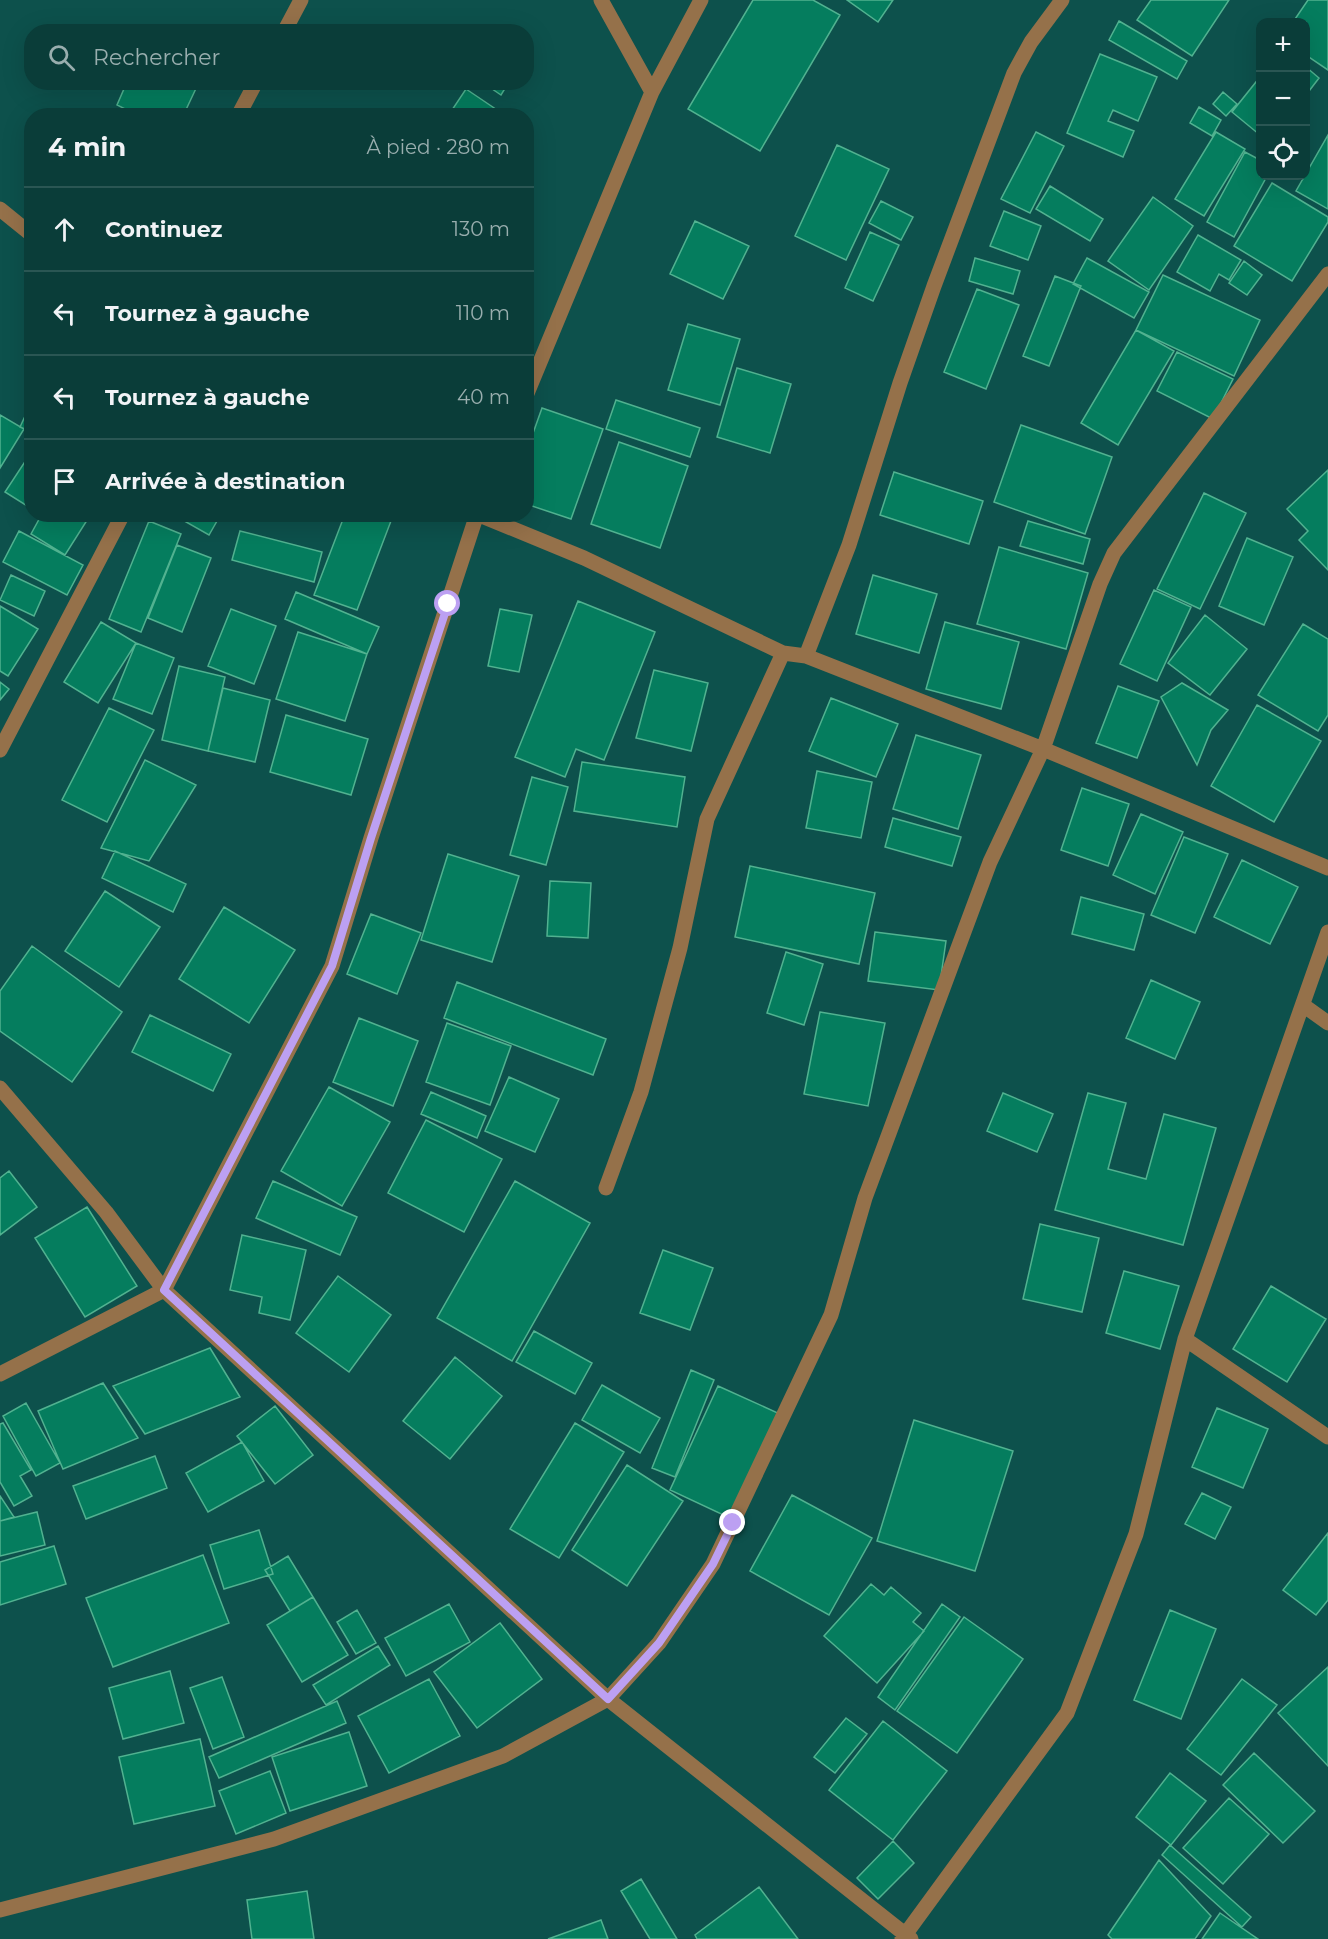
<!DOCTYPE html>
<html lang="fr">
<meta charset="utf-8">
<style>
:root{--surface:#0a3d39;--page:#134441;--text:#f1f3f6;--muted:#99aeae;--line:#2a5653}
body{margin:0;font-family:Montserrat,sans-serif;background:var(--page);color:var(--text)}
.controls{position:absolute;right:18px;top:18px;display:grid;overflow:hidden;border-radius:12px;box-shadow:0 6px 24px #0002}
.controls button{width:54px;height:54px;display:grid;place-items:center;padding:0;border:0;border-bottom:2px solid var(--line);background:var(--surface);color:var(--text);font:30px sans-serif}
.stop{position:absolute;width:18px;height:18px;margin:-14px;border:4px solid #bca0f2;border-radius:50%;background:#fff}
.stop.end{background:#bca0f2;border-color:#fff;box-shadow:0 2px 6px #0008}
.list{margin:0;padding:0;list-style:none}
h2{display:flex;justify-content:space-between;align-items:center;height:78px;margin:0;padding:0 24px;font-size:26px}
h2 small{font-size:20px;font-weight:400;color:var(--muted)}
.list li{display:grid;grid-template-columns:39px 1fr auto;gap:18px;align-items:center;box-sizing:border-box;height:84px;padding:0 24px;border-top:2px solid var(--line)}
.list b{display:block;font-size:22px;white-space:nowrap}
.list em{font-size:20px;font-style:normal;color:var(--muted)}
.icon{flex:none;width:33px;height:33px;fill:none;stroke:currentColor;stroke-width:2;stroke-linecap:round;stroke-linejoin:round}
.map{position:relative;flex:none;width:1328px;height:1939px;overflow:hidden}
.search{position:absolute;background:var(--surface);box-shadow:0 6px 24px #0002;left:24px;top:24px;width:510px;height:66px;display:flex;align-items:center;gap:15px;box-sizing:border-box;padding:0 21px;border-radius:24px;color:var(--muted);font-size:22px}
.panel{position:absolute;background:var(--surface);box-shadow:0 6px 24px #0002;left:24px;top:108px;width:510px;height:414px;border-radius:24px}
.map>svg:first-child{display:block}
.building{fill:#057d5e;stroke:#51b290;stroke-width:1.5}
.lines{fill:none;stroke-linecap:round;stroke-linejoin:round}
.minor{stroke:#95714a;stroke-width:15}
.route{stroke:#bca0f2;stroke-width:8}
</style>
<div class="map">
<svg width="1328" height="1939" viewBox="0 0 1328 1939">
<rect width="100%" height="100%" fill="#0d514c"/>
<path class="building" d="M 753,0 L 813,0 L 840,15 L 760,151 L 688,109 Z
M 847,0 L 893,0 L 878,22 Z
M 1151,0 L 1229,0 L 1192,56 L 1137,20 Z
M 1308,0 L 1328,0 L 1328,70 L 1306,55 L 1306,22 L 1293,22 Z
M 1119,21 L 1187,61 L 1177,79 L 1109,40 Z
M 1100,54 L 1157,77 L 1138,121 L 1113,110 L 1108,121 L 1134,131 L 1123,157 L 1067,133 Z
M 1306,67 L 1319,78 L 1306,95 Z
M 1260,77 L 1260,135 L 1232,112 Z
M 127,82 L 199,82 L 183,116 L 139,116 L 117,105 Z
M 482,82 L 509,82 L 501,95 Z
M 466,89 L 506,116 L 448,116 Z
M 1223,92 L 1237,104 L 1226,116 L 1213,104 Z
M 1199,107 L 1221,120 L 1212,136 L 1190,123 Z
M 1036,132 L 1064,146 L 1030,213 L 1001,199 Z
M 1216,132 L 1245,149 L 1204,216 L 1175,199 Z
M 1328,135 L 1328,209 L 1296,191 Z
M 837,145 L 889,169 L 846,260 L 795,236 Z
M 1245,152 L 1260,160 L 1260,176 L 1267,176 L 1234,237 L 1207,222 Z
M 1272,183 L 1328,217 L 1328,222 L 1292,281 L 1234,246 Z
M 1050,186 L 1103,219 L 1090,241 L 1036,209 Z
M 1153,197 L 1193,226 L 1149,290 L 1108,261 Z
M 881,201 L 913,217 L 901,240 L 869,223 Z
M 1004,211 L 1041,226 L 1028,260 L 990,246 Z
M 695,221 L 749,246 L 723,299 L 670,274 Z
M 870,232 L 899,245 L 873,301 L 845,288 Z
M 1198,235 L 1241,260 L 1229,280 L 1219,274 L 1210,291 L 1177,272 Z
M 975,258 L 1020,271 L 1013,294 L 969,281 Z
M 1087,258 L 1149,292 L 1134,318 L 1073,284 Z
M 1244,261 L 1262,275 L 1247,295 L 1229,283 Z
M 1163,275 L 1260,320 L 1234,376 L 1136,330 Z
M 1055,276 L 1081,286 L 1049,366 L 1023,356 Z
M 977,289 L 1019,305 L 986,389 L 944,372 Z
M 688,324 L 740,339 L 720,405 L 668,390 Z
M 1136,330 L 1174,351 L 1118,445 L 1081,423 Z
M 1177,352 L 1233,379 L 1213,419 L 1157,391 Z
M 737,368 L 791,384 L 770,453 L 717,437 Z
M 616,400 L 700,428 L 690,457 L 606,429 Z
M 32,401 L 32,432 L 20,427 Z
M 542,408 L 603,429 L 571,519 L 526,504 L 526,453 Z
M 0,415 L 24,429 L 0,468 Z
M 1021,425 L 1112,457 L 1085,534 L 994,502 Z
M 619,442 L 688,466 L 660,548 L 591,524 Z
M 32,451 L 32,509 L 5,492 Z
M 1328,470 L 1328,570 L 1299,540 L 1308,531 L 1287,509 Z
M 894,472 L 983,501 L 969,544 L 880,515 Z
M 1204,493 L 1246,513 L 1200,609 L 1157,589 Z
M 42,514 L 91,514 L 65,555 L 31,534 Z
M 172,514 L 221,514 L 209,535 Z
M 345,514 L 375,514 L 391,521 L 357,610 L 314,595 Z
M 149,521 L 181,534 L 141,632 L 109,619 Z
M 1028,521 L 1090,539 L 1083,564 L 1020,546 Z
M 19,531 L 83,565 L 67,595 L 3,562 Z
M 240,531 L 322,552 L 314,582 L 232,560 Z
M 1247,538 L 1293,557 L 1264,625 L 1219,606 Z
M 177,545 L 211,558 L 182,632 L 148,618 Z
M 999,547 L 1088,573 L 1066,649 L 977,624 Z
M 11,575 L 45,591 L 34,616 L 0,600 Z
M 873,575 L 937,594 L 919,653 L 856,634 Z
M 1154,590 L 1191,607 L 1157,681 L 1120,664 Z
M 296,592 L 379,627 L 367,654 L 285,619 Z
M 578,601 L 655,632 L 604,760 L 576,749 L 565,777 L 515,757 Z
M 0,606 L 38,629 L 8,676 L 0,671 Z
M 231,609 L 276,626 L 254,684 L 208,666 Z
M 500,609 L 532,615 L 519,672 L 488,666 Z
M 1205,615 L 1247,649 L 1210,695 L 1168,663 Z
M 101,622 L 136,643 L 98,703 L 64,682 Z
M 945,622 L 1019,642 L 1001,709 L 926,689 Z
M 1303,624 L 1328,639 L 1328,715 L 1318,731 L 1258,695 Z
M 298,632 L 367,654 L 345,721 L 276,699 Z
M 136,643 L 174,658 L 152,714 L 113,699 Z
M 179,666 L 225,677 L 208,751 L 162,740 Z
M 654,670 L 708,683 L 691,751 L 636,738 Z
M 0,682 L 9,689 L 0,700 Z
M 1182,683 L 1228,710 L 1211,730 L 1197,765 L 1161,697 Z
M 1118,686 L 1159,701 L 1137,758 L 1096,743 Z
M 223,688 L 270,700 L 255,762 L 208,751 Z
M 831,698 L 898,724 L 876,777 L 809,751 Z
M 1257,705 L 1321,741 L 1274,822 L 1211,786 Z
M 109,708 L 154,730 L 107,822 L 62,800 Z
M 286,715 L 368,739 L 351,795 L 270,772 Z
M 916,735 L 981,755 L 958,829 L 893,809 Z
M 145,760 L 196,785 L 149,861 L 101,848 Z
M 582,762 L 685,777 L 677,827 L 574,811 Z
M 817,771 L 872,782 L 861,838 L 806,828 Z
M 532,777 L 568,787 L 546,865 L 510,855 Z
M 1082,788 L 1129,804 L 1108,866 L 1061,850 Z
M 1141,814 L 1183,832 L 1155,894 L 1113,875 Z
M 893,818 L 961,837 L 952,866 L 885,847 Z
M 1184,837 L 1228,854 L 1195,933 L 1151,915 Z
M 115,851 L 186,884 L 173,912 L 102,878 Z
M 448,854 L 519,876 L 492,962 L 421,940 Z
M 1242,860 L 1298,887 L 1270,944 L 1214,917 Z
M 750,866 L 875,893 L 859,964 L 735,937 Z
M 550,881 L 591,883 L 588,938 L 547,936 Z
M 105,891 L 160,927 L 119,987 L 65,951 Z
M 1081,897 L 1144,914 L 1134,950 L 1072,934 Z
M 224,907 L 295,950 L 249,1023 L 179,979 Z
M 371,914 L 421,933 L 397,994 L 347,974 Z
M 875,932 L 946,941 L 939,990 L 868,981 Z
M 32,946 L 122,1012 L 72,1082 L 0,1031 L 0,991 Z
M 786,952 L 823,964 L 804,1025 L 767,1013 Z
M 1151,980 L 1200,1002 L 1175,1059 L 1126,1038 Z
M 457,982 L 606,1039 L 593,1075 L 444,1018 Z
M 820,1012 L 885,1023 L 868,1106 L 804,1094 Z
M 150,1015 L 231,1054 L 213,1091 L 132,1052 Z
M 359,1018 L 418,1041 L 393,1106 L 333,1082 Z
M 447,1023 L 511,1046 L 490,1105 L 426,1082 Z
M 509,1077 L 559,1099 L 535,1152 L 485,1131 Z
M 329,1087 L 390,1122 L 342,1206 L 281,1171 Z
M 431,1092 L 486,1116 L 477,1138 L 421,1114 Z
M 1003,1093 L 1053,1114 L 1037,1152 L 987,1131 Z
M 1088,1093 L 1126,1103 L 1108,1169 L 1146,1179 L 1164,1114 L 1216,1128 L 1183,1245 L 1055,1210 Z
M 426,1120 L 502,1159 L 464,1232 L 388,1193 Z
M 9,1171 L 37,1207 L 0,1235 L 0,1178 Z
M 273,1181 L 357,1217 L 340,1255 L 256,1218 Z
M 515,1181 L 590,1223 L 512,1361 L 437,1318 Z
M 87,1207 L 137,1286 L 85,1317 L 35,1238 Z
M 1040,1224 L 1099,1238 L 1082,1312 L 1023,1299 Z
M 242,1235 L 306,1250 L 290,1320 L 259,1313 L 262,1297 L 230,1290 Z
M 663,1250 L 713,1268 L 690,1330 L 640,1313 Z
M 1124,1271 L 1179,1286 L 1160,1349 L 1106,1333 Z
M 338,1276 L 391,1315 L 349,1372 L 296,1333 Z
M 1271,1286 L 1326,1319 L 1287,1382 L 1233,1349 Z
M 534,1331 L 592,1363 L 575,1394 L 516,1362 Z
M 210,1348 L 240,1397 L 145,1434 L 113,1386 Z
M 455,1357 L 502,1396 L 450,1459 L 403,1421 Z
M 691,1370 L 714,1380 L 675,1477 L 652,1468 Z
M 103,1383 L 138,1438 L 63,1469 L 38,1411 Z
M 602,1385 L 660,1418 L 640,1453 L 582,1420 Z
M 718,1386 L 780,1414 L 732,1519 L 670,1490 Z
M 26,1403 L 60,1463 L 36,1476 L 3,1416 Z
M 275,1406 L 313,1455 L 275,1484 L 237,1436 Z
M 1217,1408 L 1268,1429 L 1243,1488 L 1192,1467 Z
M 914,1420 L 1013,1451 L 975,1571 L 877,1541 Z
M 3,1423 L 31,1470 L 20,1476 L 32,1496 L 14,1506 L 0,1482 L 0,1424 Z
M 575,1423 L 624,1452 L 559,1558 L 510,1529 Z
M 242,1442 L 264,1481 L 208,1512 L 186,1473 Z
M 155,1456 L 167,1488 L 86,1519 L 73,1486 Z
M 627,1465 L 683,1501 L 627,1586 L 572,1550 Z
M 1202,1493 L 1231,1507 L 1215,1539 L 1185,1524 Z
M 792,1495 L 872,1538 L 829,1615 L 750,1571 Z
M 0,1496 L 14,1517 L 0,1521 Z
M 37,1512 L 45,1545 L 0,1556 L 0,1521 Z
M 259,1530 L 273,1574 L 224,1589 L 210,1545 Z
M 1328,1533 L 1328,1600 L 1316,1615 L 1283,1590 Z
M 54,1546 L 66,1584 L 0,1605 L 0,1562 Z
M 203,1555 L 229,1623 L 113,1667 L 86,1598 Z
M 288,1556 L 313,1597 L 290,1611 L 265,1570 Z
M 871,1584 L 884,1595 L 891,1587 L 921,1613 L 913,1622 L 924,1631 L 877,1683 L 824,1636 Z
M 313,1597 L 348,1655 L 302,1682 L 267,1625 Z
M 449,1604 L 470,1642 L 406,1676 L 385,1638 Z
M 942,1604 L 960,1617 L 895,1710 L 878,1697 Z
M 357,1610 L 376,1643 L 356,1654 L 337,1622 Z
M 1170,1610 L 1216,1629 L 1181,1719 L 1134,1700 Z
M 964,1617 L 1023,1659 L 957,1753 L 897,1711 Z
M 500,1623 L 542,1679 L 477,1728 L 434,1672 Z
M 378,1646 L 390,1665 L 326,1705 L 313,1685 Z
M 1328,1667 L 1328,1766 L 1278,1713 Z
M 170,1671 L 184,1723 L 123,1739 L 109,1688 Z
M 222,1677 L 244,1737 L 213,1749 L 190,1688 Z
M 429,1679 L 460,1736 L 389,1773 L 358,1716 Z
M 1242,1679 L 1277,1705 L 1221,1775 L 1187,1749 Z
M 337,1701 L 346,1723 L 219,1778 L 209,1757 Z
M 846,1718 L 867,1734 L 835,1773 L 814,1757 Z
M 883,1721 L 947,1771 L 893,1840 L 829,1790 Z
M 349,1732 L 367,1786 L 290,1811 L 272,1757 Z
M 200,1739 L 215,1806 L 134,1824 L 119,1757 Z
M 1254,1753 L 1315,1811 L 1283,1843 L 1223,1785 Z
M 270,1771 L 286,1813 L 236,1834 L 219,1791 Z
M 1170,1773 L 1206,1801 L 1171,1845 L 1136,1817 Z
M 1229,1798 L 1269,1834 L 1223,1884 L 1183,1848 Z
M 893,1841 L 914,1863 L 878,1899 L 857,1878 Z
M 1170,1845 L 1251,1917 L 1242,1927 L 1162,1855 Z
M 1159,1860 L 1211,1916 L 1195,1939 L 1112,1939 L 1108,1935 Z
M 641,1879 L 677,1939 L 650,1939 L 621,1891 Z
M 759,1887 L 798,1939 L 697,1939 L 695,1935 Z
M 307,1891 L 314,1939 L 252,1939 L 247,1900 Z
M 1220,1913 L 1258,1939 L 1202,1939 Z
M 601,1920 L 608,1939 L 548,1939 Z"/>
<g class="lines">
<path class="minor" d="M 601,0 L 652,92
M 284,32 L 301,0
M 238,116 L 256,82
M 0,209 L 32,235
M 526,396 L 652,92 L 701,0
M 477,514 L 584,558 L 783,653 L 806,656 L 1043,749 L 1328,868
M 806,656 L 849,545 L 900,383 L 934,286 L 1014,73 L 1031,42 L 1062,0
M 0,750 L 123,514
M 1303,1005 L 1328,1023
M 0,1088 L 106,1212 L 164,1290 L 608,1699 L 911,1939
M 606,1188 L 641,1092 L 680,948 L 707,819 L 783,653
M 1185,1339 L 1328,1437
M 0,1374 L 164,1290 L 332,966 L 371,838 L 477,514
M 0,1910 L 274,1839 L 503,1756 L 608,1699 L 659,1643 L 713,1564 L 831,1315 L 865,1198 L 990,862 L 1043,749 L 1100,584 L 1114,553 L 1328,274
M 902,1939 L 1067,1713 L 1136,1534 L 1185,1339 L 1328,932"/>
</g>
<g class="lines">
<path class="route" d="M 448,604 L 371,838 L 332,966 L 164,1290 L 608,1699 L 659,1643 L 713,1564 L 733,1523"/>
</g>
</svg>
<div class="controls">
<button>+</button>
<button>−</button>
<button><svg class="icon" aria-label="locate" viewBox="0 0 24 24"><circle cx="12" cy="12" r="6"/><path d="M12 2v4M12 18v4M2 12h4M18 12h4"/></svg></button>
</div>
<div class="stop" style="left:448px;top:604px"></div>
<div class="stop end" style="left:733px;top:1523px"></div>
<div class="search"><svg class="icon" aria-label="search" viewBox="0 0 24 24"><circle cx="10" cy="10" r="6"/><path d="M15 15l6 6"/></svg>Rechercher</div>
<section class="panel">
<h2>4 min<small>À pied · 280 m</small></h2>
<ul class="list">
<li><svg class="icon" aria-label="ahead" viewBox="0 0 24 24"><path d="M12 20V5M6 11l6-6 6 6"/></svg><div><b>Continuez</b></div><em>130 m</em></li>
<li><svg class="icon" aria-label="left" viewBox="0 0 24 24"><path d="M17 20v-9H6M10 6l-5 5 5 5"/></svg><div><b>Tournez à gauche</b></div><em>110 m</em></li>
<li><svg class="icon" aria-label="left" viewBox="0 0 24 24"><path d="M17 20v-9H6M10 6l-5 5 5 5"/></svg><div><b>Tournez à gauche</b></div><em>40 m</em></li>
<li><svg class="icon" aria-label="arrive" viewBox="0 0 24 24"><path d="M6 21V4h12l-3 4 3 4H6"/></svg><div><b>Arrivée à destination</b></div></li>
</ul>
</section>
</div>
